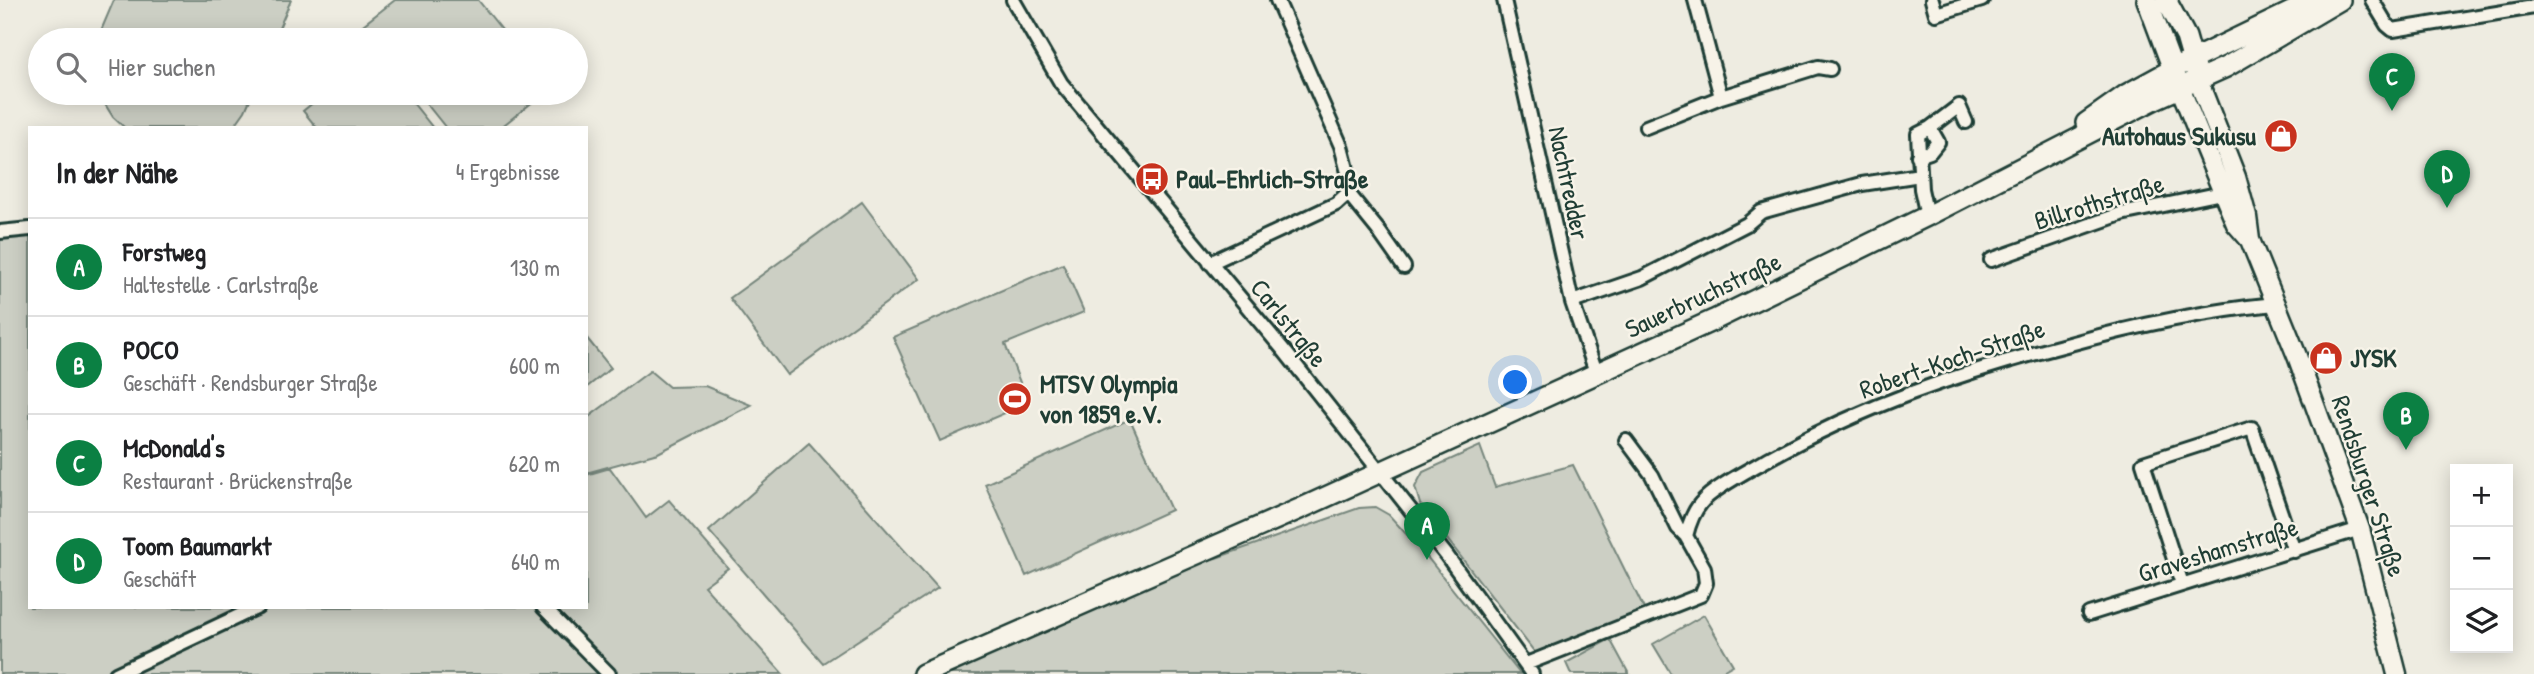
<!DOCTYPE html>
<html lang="de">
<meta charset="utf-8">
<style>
:root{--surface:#fff;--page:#f6f6f6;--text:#202124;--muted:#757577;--line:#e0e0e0;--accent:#0b8043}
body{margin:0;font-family:"Patrick Hand",sans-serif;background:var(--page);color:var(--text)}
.controls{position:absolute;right:21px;bottom:21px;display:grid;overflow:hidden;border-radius:0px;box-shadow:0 4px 18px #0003}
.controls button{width:63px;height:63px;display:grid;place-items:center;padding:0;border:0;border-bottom:2px solid var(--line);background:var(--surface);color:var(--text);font:35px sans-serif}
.you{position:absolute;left:1516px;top:383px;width:24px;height:24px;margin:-18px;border:5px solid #fff;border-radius:50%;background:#1a73e8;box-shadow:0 0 0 10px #1a73e833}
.badge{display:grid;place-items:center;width:46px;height:46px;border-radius:50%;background:var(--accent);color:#fff;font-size:23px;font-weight:700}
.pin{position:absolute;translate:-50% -58px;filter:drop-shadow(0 2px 4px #0008)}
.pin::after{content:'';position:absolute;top:37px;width:24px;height:21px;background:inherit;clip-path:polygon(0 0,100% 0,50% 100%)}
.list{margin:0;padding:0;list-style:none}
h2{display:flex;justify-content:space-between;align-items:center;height:91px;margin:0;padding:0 28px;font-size:30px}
h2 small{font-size:23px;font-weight:400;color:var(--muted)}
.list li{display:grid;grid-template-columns:46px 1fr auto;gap:21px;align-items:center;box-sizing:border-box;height:98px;padding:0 28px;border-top:2px solid var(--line)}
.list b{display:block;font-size:26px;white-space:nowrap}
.list p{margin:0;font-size:23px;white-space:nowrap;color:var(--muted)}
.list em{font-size:23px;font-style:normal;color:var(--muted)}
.icon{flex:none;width:38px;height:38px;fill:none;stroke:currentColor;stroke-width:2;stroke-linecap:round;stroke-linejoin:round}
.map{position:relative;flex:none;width:2534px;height:674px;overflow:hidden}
.search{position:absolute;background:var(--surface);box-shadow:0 4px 18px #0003;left:28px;top:28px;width:560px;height:77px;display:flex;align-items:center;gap:18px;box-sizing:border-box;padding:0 24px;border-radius:38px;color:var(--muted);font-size:26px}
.panel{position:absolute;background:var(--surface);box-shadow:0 4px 18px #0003;left:28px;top:126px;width:560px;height:483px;border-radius:0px}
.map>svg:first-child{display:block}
.green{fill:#cccfc4;stroke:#76867c;stroke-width:2}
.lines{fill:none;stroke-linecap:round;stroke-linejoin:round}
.street-casing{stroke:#1f3d34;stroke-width:18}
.secondary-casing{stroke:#1f3d34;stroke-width:23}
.primary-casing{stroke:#1f3d34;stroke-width:24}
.street{stroke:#f7f3e8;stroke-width:12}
.secondary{stroke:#f7f3e8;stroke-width:18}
.primary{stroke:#f7f3e8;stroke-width:19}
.labels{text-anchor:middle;stroke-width:5;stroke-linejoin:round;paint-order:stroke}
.poi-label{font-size:26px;font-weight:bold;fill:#1f3d34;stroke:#f7f3e8;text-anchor:start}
.street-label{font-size:26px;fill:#1f3d34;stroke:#f7f3e8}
</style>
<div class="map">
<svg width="2534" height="674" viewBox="0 0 2534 674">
<rect width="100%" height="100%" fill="#eeece1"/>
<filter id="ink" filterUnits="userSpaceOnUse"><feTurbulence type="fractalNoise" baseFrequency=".0143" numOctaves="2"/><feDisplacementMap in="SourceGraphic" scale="14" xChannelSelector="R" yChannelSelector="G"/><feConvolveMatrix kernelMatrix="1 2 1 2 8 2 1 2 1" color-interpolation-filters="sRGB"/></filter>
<g filter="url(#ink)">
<path class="green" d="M 114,0 L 291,0 L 274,40 L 97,40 Z
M 395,0 L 478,0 L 510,40 L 376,40 L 363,25 Z
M 98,93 L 253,93 L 245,111 L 233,128 L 125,128 L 113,117 Z
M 325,93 L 405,93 L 433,128 L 317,128 L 303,111 Z
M 418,93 L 544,93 L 500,128 L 446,128 Z
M 862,202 L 919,279 L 787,375 L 730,298 Z
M 30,229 L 30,607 L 586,607 L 586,475 L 610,468 L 646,518 L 669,500 L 728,568 L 704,586 L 783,674 L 0,674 L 0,232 Z
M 1063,264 L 1084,312 L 1005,344 L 1028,403 L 940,441 L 893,337 Z
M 586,337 L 611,368 L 586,388 Z
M 650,371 L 669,387 L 705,386 L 751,405 L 658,453 L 586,473 L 586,419 Z
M 1130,419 L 1171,510 L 1026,576 L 985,484 Z
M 809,443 L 938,588 L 823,663 L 709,531 Z
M 1480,446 L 1495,487 L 1573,465 L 1648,617 L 1540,659 L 1420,504 L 1415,487 L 1423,472 Z
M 1375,507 L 1389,515 L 1427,557 L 1520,674 L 941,674 L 1198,561 L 1216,558 L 1359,508 Z
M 1704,615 L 1733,665 L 1717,674 L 1671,674 L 1653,644 Z
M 1610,639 L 1629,674 L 1571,674 L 1566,663 Z"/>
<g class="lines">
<g class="street-casing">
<path id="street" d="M 1013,0 L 1061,83 L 1286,353 L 1447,556 L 1532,674
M 1504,0 L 1572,302 L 1597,375
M 1695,0 L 1721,97
M 1932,0 L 1936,14 L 1982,0
M 2372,0 L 2387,25 L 2393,30 L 2534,7
M 1646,127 L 1721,97 L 1818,67 L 1830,69
M 1918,156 L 1930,152 L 1938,142 L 1930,128
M 1348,193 L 1378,230 L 1404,267
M 1927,216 L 1921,189 L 1918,134 L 1930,128 L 1959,106 L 1966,122
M 0,232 L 30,229
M 1991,260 L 2121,214 L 2222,193
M 1210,263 L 1321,211 L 1336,204 L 1348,193 L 1350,180 L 1341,146 L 1277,0
M 1572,302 L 1642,278 L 1747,224 L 1761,212 L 1862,184 L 1920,175
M 1686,536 C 1689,524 1693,512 1701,503 C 1713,488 1751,469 1768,459 C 1862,406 1962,372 2066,345 C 2134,326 2204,311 2275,304
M 2182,584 L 2143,463 L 2252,428 L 2294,551
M 543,607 L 609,674
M 2089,614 L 2360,529
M 1526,664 L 1701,595 L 1706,583 L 1704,568 L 1686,536 L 1678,528 L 1652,475 L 1626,440
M 116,674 L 258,607"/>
</g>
<g class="secondary-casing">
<path id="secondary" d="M 2198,80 L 2236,177 L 2247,217 L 2250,240 L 2297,356 L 2360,529 L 2397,674
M 2180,88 L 2236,224 L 2250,240"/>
</g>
<g class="primary-casing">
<path id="primary" d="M 2147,0 L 2177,80
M 2166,0 L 2186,37 L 2196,72
M 2086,123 L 2127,94 L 2173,69 L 2316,0
M 923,674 L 1304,507 L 1714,320 L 1927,216 L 2157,98 L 2226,67 L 2340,0"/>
</g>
<use href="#street" class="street"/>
<use href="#secondary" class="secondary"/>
<use href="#primary" class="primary"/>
</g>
</g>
<defs>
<g id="shop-disc" transform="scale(1.75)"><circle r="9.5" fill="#c8321e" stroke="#f7f3e8"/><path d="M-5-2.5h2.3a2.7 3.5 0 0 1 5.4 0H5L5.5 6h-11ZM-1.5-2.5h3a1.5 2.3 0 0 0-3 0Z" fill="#fff"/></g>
<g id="bus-disc" transform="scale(1.75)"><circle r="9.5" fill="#c8321e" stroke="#f7f3e8"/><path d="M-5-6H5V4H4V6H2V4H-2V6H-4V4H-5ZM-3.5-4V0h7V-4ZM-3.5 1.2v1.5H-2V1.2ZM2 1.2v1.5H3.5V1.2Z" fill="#fff"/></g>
<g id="stadium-disc" transform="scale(1.75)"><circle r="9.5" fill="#c8321e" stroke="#f7f3e8"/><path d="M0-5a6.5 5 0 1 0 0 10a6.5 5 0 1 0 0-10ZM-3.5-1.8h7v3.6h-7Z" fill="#fff"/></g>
</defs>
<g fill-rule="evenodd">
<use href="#shop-disc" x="2281" y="136"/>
<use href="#bus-disc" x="1152" y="179"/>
<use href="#shop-disc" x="2326" y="358"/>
<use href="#stadium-disc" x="1015" y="399"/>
</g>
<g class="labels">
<g class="poi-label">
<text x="2256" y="145" text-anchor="end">Autohaus Sukusu</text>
<text x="1176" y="188">Paul-Ehrlich-Straße</text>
<text x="2350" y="367">JYSK</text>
<text x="1040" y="393">MTSV Olympia<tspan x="1040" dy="30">von 1859 e.V.</tspan></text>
</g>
<g class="street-label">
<text transform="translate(1569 183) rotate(78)" y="9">Nachtredder</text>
<text transform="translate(2099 202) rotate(-17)" y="9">Billrothstraße</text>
<text transform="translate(1703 295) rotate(-25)" y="9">Sauerbruchstraße</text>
<text transform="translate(1289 323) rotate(51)" y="9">Carlstraße</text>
<text transform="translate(1952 359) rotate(-19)" y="9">Robert-Koch-Straße</text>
<text transform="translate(2369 486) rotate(72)" y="9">Rendsburger Straße</text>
<text transform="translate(2218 550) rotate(-17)" y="9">Graveshamstraße</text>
</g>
</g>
</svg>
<div class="controls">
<button>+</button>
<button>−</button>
<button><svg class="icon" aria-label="layers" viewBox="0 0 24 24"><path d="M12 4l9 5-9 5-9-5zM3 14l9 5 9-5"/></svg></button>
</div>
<div class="you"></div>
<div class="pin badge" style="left:1427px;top:560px">A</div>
<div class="pin badge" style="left:2406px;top:450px">B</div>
<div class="pin badge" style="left:2392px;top:111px">C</div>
<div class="pin badge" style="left:2447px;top:208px">D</div>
<div class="search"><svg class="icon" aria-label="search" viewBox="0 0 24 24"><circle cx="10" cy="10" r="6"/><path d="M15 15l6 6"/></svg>Hier suchen</div>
<section class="panel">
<h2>In der Nähe<small>4 Ergebnisse</small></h2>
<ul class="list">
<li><span class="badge">A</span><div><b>Forstweg</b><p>Haltestelle · Carlstraße</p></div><em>130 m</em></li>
<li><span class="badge">B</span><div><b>POCO</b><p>Geschäft · Rendsburger Straße</p></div><em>600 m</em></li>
<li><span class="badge">C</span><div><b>McDonald's</b><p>Restaurant · Brückenstraße</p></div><em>620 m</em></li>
<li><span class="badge">D</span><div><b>Toom Baumarkt</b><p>Geschäft</p></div><em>640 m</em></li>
</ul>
</section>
</div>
